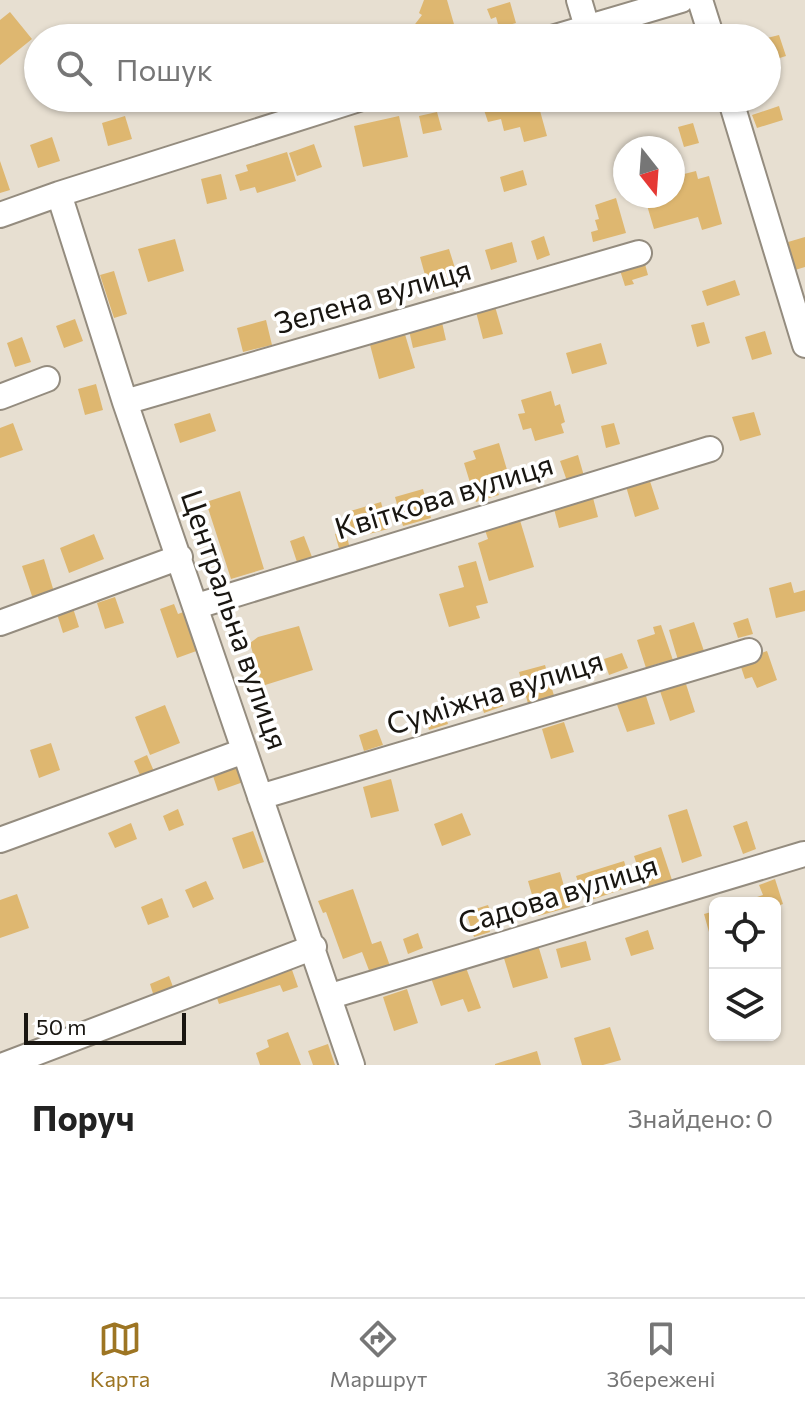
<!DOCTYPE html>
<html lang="uk">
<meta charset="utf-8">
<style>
:root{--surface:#fff;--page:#f6f6f6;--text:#222;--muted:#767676;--line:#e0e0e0;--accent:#9d7523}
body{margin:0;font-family:Commissioner,sans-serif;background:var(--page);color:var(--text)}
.controls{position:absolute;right:24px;bottom:24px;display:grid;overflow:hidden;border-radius:12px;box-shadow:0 2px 6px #0004}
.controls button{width:72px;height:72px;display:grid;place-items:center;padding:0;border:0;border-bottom:2px solid var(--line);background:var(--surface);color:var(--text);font:40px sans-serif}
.compass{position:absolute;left:613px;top:136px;width:72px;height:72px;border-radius:50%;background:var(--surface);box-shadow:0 2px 6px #0004;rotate:163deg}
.scale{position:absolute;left:24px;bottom:20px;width:162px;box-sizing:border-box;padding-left:8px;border:4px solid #191611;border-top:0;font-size:22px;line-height:28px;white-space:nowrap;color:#191611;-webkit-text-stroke:6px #fff;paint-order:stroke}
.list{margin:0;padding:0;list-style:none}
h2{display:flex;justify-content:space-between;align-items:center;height:104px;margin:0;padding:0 32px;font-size:34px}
h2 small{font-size:26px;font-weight:400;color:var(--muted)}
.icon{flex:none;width:44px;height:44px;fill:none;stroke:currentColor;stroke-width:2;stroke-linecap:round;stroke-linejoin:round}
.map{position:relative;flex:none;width:805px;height:1065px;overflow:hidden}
.search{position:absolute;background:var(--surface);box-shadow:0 2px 6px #0004;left:24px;right:24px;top:24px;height:88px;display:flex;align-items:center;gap:20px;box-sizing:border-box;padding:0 28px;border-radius:44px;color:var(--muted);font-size:30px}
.sheet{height:232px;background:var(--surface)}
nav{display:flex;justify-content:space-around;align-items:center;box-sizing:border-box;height:112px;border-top:2px solid var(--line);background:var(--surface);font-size:22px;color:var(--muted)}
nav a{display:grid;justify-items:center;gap:4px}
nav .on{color:var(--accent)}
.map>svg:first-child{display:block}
.building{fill:#deb770}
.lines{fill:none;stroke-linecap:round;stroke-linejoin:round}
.minor-casing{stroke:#948c7f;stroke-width:28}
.minor{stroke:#fff;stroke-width:24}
.labels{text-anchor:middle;stroke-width:7;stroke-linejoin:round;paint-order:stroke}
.street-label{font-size:30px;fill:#191611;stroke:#fff}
</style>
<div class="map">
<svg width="805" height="1065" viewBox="0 0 805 1065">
<rect width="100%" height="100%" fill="#e7dfd1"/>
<path class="building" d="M 424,0 L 447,0 L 458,38 L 422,38 L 409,32 L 422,15 L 419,13 Z
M 510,2 L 516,23 L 499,28 L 496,17 L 491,19 L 487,9 Z
M 10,12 L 32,39 L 0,65 L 0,20 Z
M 779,35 L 786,56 L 767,62 L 767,38 Z
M 537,100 L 547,136 L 524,142 L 520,127 L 504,131 L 501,119 L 488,122 L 484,110 Z
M 779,106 L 783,120 L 757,128 L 752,115 Z
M 437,112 L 442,130 L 423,134 L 419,116 Z
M 125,116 L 132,139 L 108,146 L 102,123 Z
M 399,116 L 408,157 L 363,167 L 354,126 Z
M 693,123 L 699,143 L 684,147 L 678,127 Z
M 52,137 L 60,161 L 38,168 L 30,145 Z
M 314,144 L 322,167 L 297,176 L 289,153 Z
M 287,152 L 296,181 L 257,193 L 255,187 L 240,191 L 235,175 L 248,171 L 246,165 Z
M 0,161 L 10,190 L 0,193 Z
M 523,170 L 527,185 L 504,192 L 500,177 Z
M 696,171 L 698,179 L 709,176 L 722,224 L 702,230 L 698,217 L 654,229 L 646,202 L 673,196 L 673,182 L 681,180 L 680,175 Z
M 221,174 L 227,199 L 207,204 L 201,179 Z
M 616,198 L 626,233 L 593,242 L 591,232 L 598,230 L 595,220 L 599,219 L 595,205 Z
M 544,236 L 550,255 L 537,260 L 531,241 Z
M 805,237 L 805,267 L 795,270 L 788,242 Z
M 175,239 L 184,271 L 148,282 L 138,249 Z
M 512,242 L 517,262 L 491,270 L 485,250 Z
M 449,249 L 460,284 L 430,293 L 420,257 Z
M 643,257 L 648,275 L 632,280 L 634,284 L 625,286 L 618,264 Z
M 114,271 L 127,314 L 114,318 L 100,275 Z
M 735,280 L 740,295 L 707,306 L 702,291 Z
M 494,303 L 503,334 L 483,339 L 475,308 Z
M 441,318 L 446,340 L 413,348 L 408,326 Z
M 75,319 L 83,341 L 64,348 L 56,326 Z
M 266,320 L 272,345 L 243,352 L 237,328 Z
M 704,322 L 710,343 L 697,347 L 691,325 Z
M 404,331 L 415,368 L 379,379 L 369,341 Z
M 765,331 L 772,354 L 752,360 L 745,337 Z
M 22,337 L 31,362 L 15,367 L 7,343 Z
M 601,343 L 607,364 L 572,374 L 566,353 Z
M 96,384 L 103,410 L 85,415 L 78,389 Z
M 551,391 L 555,406 L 560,404 L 565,422 L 561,424 L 564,433 L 535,441 L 531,428 L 523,430 L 518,414 L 525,413 L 521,400 Z
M 754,412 L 761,435 L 740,441 L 732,417 Z
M 210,413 L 216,431 L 180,443 L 174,424 Z
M 13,423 L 23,450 L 0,458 L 0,428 Z
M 614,423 L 620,444 L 606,448 L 601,426 Z
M 499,443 L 511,483 L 496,487 L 499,495 L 476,502 L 464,463 L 476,459 L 473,451 Z
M 578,455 L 584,476 L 567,481 L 560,461 Z
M 648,475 L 659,509 L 635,517 L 625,483 Z
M 423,489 L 431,518 L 403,526 L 395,497 Z
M 240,491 L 264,569 L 231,579 L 206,502 Z
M 592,494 L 598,517 L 559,528 L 553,505 Z
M 381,502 L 388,529 L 354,538 L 347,512 Z
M 519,517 L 534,567 L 489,581 L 478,543 L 488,539 L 484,527 Z
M 346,531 L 350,550 L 340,552 L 335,534 Z
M 94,534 L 104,559 L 69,573 L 60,548 Z
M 304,536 L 312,557 L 297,562 L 290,541 Z
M 44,559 L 55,595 L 34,602 L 22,566 Z
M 476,561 L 488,603 L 476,606 L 480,618 L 449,627 L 439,594 L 464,587 L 458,566 Z
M 791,582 L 794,593 L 805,590 L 805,611 L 776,618 L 769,588 Z
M 115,597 L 124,623 L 105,629 L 97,603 Z
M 174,604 L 178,614 L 189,610 L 202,649 L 177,658 L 160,609 Z
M 73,608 L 79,627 L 63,633 L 57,614 Z
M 748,618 L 753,634 L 738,638 L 733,623 Z
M 694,622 L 704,651 L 678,660 L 669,630 Z
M 661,625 L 675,666 L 663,670 L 660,663 L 646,668 L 637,640 L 655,634 L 653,627 Z
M 299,626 L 313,670 L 262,686 L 250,643 L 258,637 Z
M 767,651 L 777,680 L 757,688 L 752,677 L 745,679 L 739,661 Z
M 622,653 L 628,668 L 609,675 L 604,659 Z
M 545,665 L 555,699 L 529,707 L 519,672 Z
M 686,684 L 695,712 L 670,721 L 660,691 Z
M 498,691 L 503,706 L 484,713 L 479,697 Z
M 645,693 L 655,724 L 627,732 L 616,702 Z
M 165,705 L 180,743 L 150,755 L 135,717 Z
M 443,708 L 448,724 L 429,730 L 424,714 Z
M 564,722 L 574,752 L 551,759 L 542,729 Z
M 377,729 L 383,745 L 364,751 L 359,735 Z
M 51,743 L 60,770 L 39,778 L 30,750 Z
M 147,755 L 156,776 L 143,782 L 134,761 Z
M 235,762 L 249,780 L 218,791 L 211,770 Z
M 391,779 L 399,811 L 371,818 L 363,787 Z
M 178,809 L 184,825 L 169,831 L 163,816 Z
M 687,809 L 702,856 L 682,863 L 668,815 Z
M 462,813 L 471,835 L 442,846 L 434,824 Z
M 747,821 L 756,849 L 743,854 L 733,826 Z
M 131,823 L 137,839 L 115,848 L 108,833 Z
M 253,831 L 264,862 L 243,869 L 232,838 Z
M 661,847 L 672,880 L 645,889 L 634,856 Z
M 624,861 L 632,886 L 585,902 L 576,876 Z
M 560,872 L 570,907 L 538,916 L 528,881 Z
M 775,879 L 783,904 L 775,907 L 775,903 L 755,903 L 754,898 L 763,895 L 759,885 Z
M 206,881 L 214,899 L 193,908 L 185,890 Z
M 353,889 L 372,944 L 381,941 L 390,966 L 370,973 L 362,952 L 343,959 L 326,912 L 323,913 L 318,901 Z
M 17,894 L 29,928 L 0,938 L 0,900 Z
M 162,898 L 169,917 L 148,925 L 141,907 Z
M 488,905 L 493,919 L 487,921 L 490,932 L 474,937 L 466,912 Z
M 715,911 L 715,950 L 714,950 L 704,914 Z
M 648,930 L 654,949 L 631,956 L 625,938 Z
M 418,933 L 423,948 L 408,954 L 403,939 Z
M 586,941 L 591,960 L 561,968 L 556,949 Z
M 538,945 L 548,978 L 513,988 L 503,955 Z
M 465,965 L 481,1008 L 468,1012 L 463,999 L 441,1006 L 431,978 Z
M 291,967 L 298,987 L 283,992 L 280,985 L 219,1004 L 215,992 Z
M 169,976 L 176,995 L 156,1003 L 150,984 Z
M 407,989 L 418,1023 L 394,1031 L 383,997 Z
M 610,1027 L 621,1060 L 603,1065 L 582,1065 L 574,1038 Z
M 288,1032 L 301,1065 L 260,1065 L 256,1053 L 269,1047 L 267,1040 Z
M 328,1044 L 335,1065 L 313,1065 L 308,1051 Z
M 537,1051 L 541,1065 L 495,1065 L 495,1064 Z"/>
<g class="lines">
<g class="minor-casing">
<path id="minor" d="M 579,0 L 587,27
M 700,0 L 712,38
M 552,38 L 681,0
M 730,98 L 805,345
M 59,194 L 125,402 L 352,1065
M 0,215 L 59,194 L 362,98
M 0,397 L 47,379
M 125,402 L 639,253
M 197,606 L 710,449
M 0,623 L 180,557
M 260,797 L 749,651
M 0,840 L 244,751
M 331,996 L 804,854
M 4,1065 L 314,947"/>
</g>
<use href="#minor" class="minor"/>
</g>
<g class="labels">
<g class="street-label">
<text transform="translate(373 297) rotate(-16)" y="10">Зелена вулиця</text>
<text transform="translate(444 497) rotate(-17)" y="10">Квіткова вулиця</text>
<text transform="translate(234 620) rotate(71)" y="10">Центральна вулиця</text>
<text transform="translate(495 693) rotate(-17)" y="10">Суміжна вулиця</text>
<text transform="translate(558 895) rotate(-17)" y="10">Садова вулиця</text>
</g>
</g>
</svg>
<div class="controls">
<button><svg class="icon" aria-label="locate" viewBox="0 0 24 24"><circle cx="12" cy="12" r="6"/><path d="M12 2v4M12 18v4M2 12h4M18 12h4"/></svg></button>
<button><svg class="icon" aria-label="layers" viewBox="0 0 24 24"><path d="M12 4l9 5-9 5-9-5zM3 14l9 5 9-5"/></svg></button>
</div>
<svg class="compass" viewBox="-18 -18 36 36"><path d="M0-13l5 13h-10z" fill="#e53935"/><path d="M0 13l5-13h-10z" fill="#767676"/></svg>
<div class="scale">50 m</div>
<div class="search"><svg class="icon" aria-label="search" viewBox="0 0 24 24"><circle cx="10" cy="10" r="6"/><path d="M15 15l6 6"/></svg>Пошук</div>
</div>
<section class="sheet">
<h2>Поруч<small>Знайдено: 0</small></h2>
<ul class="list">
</ul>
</section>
<nav>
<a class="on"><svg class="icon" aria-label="map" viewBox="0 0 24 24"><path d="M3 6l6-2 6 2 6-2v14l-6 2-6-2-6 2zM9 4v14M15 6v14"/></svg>Карта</a>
<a><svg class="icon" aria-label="directions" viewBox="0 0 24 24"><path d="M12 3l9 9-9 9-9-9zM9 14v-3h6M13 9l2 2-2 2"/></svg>Маршрут</a>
<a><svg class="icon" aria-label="saved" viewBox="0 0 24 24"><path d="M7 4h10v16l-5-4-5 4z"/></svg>Збережені</a>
</nav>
